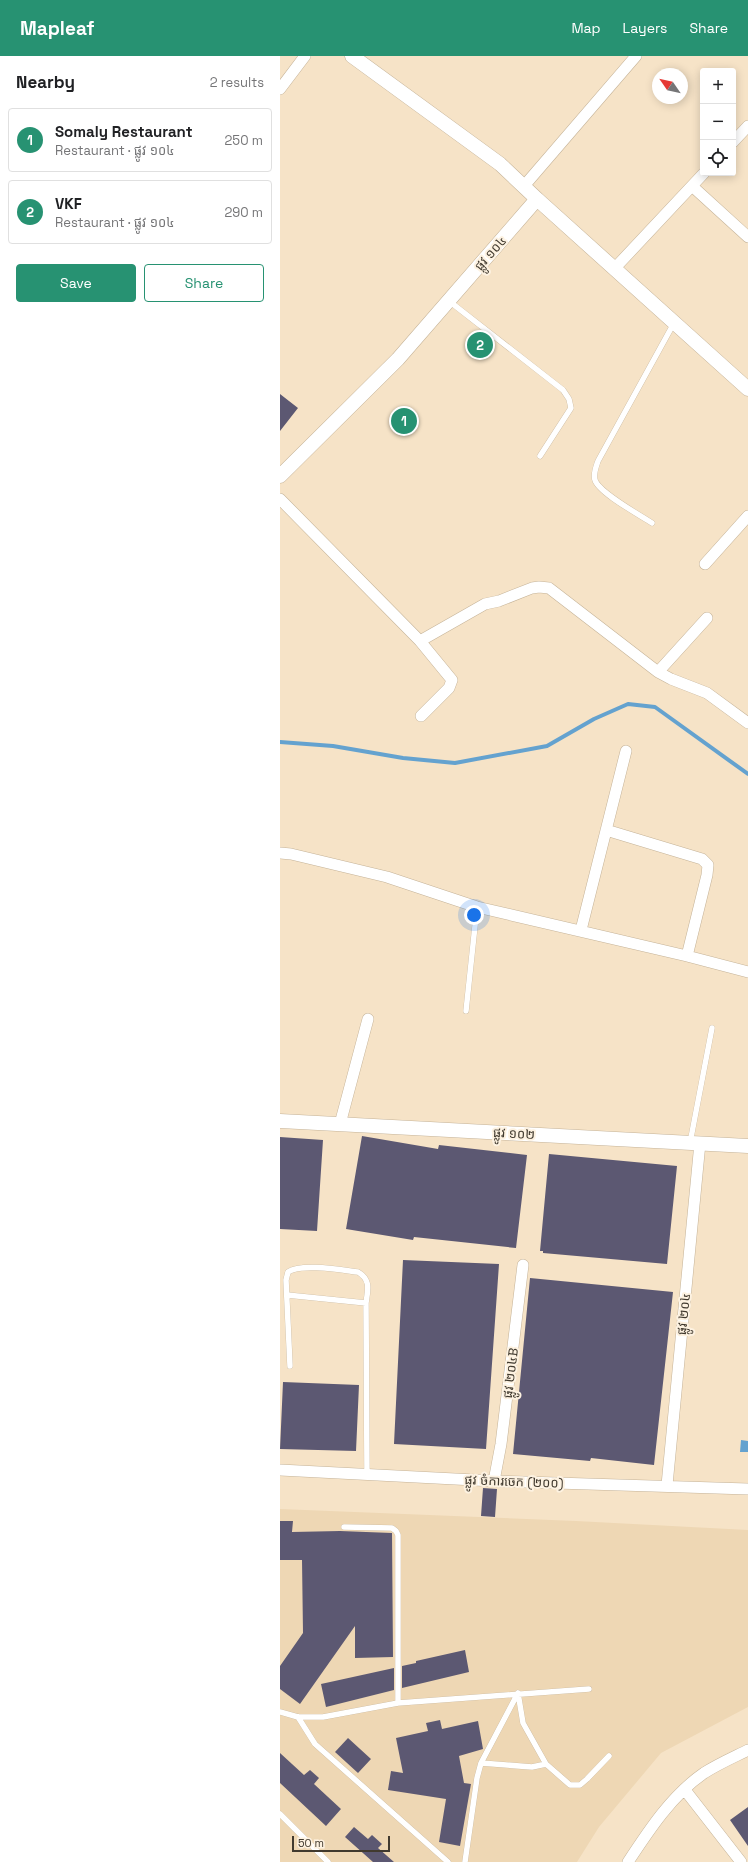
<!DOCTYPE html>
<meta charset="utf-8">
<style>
:root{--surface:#fff;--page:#f6f6f6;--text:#202124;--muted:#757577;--line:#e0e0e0;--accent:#279272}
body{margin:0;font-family:"Space Grotesk","Noto Sans Khmer",sans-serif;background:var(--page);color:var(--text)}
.controls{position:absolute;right:12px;top:12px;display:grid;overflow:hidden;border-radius:4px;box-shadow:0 2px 10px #0003}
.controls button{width:36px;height:36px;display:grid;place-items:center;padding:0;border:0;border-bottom:1px solid var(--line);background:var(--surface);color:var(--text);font:20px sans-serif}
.compass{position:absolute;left:372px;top:12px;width:36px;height:36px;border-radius:50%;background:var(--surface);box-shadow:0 2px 10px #0003;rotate:304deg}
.scale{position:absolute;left:12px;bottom:10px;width:98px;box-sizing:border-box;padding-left:4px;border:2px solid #413a2f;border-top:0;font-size:11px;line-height:14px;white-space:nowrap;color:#413a2f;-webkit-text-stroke:3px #fdf2e1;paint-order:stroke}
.you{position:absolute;left:194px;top:859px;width:14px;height:14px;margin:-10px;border:3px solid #fff;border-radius:50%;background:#1a73e8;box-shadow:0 0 0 6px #1a73e833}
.badge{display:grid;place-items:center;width:26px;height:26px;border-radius:50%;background:var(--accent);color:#fff;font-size:13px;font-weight:700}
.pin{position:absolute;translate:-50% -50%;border:2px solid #fff;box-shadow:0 1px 4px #0006}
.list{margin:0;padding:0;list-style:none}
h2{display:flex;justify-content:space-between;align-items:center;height:52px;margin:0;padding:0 16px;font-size:17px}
h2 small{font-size:13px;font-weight:400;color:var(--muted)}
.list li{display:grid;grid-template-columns:26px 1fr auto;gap:12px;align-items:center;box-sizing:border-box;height:64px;margin:0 8px 8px;padding:0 8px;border:1px solid var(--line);border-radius:4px}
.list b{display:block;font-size:15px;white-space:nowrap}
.list p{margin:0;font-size:13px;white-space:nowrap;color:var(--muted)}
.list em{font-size:13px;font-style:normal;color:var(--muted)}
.actions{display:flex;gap:8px;padding:12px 16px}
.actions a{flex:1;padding:9px 0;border:1px solid var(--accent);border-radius:4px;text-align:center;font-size:14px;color:var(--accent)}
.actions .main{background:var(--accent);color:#fff}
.icon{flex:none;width:22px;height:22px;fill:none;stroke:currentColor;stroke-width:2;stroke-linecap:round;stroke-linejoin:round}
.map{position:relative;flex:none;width:468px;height:1806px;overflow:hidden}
header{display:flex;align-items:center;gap:24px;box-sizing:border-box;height:56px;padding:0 20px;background:var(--accent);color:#fff}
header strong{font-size:19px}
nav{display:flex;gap:22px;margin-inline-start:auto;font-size:14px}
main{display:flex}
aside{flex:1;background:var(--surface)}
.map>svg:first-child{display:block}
.built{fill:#eed7b4}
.water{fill:#64a2cf}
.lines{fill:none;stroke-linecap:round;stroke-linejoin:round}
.stream{stroke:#64a2cf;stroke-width:4}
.building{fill:#5c5872}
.service-casing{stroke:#c5b398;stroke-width:6}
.minor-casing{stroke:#c5b398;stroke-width:12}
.tertiary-casing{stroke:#c5b398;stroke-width:15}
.service{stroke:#fff;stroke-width:5.5}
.minor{stroke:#fff;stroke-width:11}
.tertiary{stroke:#fff;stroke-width:14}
.labels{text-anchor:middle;stroke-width:4;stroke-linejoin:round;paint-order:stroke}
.street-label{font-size:13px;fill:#413a2f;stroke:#fdf2e1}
</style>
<header>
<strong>Mapleaf</strong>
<nav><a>Map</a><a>Layers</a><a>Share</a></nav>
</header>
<main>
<aside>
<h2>Nearby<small>2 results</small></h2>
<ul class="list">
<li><span class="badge">1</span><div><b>Somaly Restaurant</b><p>Restaurant · ផ្លូវ ១០៤</p></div><em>250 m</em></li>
<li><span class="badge">2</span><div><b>VKF</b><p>Restaurant · ផ្លូវ ១០៤</p></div><em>290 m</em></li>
</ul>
<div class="actions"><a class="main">Save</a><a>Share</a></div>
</aside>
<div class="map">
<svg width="468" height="1806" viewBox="0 0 468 1806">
<rect width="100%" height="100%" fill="#f6e3c7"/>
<path class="built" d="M 0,1453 L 296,1465 L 468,1474 L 468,1651 L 381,1697 L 319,1771 L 297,1806 L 0,1806 Z"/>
<path class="water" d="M 461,1384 L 468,1385 L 468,1396 L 460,1396 Z"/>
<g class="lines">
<path class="stream" d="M 0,686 L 53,690 L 123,702 L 175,707 L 267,690 L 314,663 L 348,648 L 375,651 L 468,718"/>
</g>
<path class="building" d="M 0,338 L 18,352 L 0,375 Z
M 82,1080 L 158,1093 L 159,1089 L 247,1099 L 236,1192 L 134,1181 L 133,1184 L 66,1173 Z
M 0,1081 L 43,1084 L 37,1175 L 0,1173 Z
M 269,1098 L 397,1110 L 387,1208 L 263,1197 L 263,1195 L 260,1195 Z
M 123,1204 L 219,1208 L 206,1393 L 114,1388 Z
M 250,1222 L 393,1236 L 374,1409 L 311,1402 L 310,1405 L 233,1398 Z
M 3,1326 L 79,1329 L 76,1395 L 0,1393 Z
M 203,1432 L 217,1433 L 215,1461 L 201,1460 Z
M 0,1465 L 13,1465 L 12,1476 L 60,1475 L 112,1477 L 113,1601 L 75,1602 L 75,1570 L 20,1648 L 0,1633 L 0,1610 L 23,1577 L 22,1504 L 0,1504 Z
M 185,1594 L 189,1616 L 122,1632 L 122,1610 L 136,1607 L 136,1605 Z
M 114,1612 L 114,1634 L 46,1651 L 41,1628 Z
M 160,1664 L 162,1673 L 198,1665 L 203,1693 L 179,1700 L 184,1727 L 191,1728 L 180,1790 L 159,1786 L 166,1743 L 108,1734 L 111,1715 L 123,1717 L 116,1682 L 148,1675 L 146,1667 Z
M 68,1682 L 91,1703 L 78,1717 L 55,1696 Z
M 0,1697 L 24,1719 L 30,1714 L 39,1722 L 34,1728 L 61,1753 L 46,1770 L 0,1727 Z
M 468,1751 L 468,1790 L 450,1764 Z
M 74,1771 L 88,1783 L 92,1779 L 102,1788 L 98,1792 L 114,1806 L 93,1806 L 65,1781 Z"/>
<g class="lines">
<g class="service-casing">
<path id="service" d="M 169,245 L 283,334 L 289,343 L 291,352 L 260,400
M 372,467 C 360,459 319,437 315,424 C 313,418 316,411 318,405 L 394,267
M 186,955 L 197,851
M 410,1087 L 432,972
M 7,1239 L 86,1247 L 87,1419
M 10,1310 L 6,1224 L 8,1216 C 21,1207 61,1214 78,1216 C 91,1224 88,1233 86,1247
M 64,1471 L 112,1472 L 116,1475 L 118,1479 L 118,1647
M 238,1637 L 243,1667 L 266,1708 L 290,1729 L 300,1729 L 307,1723 L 329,1700
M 0,1656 L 18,1661 L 43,1661 L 118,1647 L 309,1633
M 18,1661 L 35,1688 L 168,1806
M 201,1707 L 252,1711 L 266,1708
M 0,1758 L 48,1806
M 185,1806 L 197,1722 L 201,1707 L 238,1637"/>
</g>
<g class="minor-casing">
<path id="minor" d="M 0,33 L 25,0
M 453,86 L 468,70
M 244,130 L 356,0
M 412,130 L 468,181
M 334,213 L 424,117
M 0,443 L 140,585 L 205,548 L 219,545 L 252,532 L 259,531 L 269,532 L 378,616 L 391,623 L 427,637 L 468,667
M 425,508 L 468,460
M 140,585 L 172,624 L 169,632 L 141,660
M 378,616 L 427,562
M 326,774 L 422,803 L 428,809 L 427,819 L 407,900
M 0,797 L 11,798 L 107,821 L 197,851 L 407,900 L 468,916
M 301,874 L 346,695
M 60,1068 L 88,963
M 0,1414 L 214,1425 L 468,1433
M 214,1425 L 221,1388 L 243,1209
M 387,1429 L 420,1087
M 405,1734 L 461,1806
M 348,1806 C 369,1774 392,1739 424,1717 C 438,1708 454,1701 468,1694"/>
</g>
<g class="tertiary-casing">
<path id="tertiary" d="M 257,143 L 468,333
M 0,420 L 118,303 L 257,143 L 220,108 L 72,0
M 0,1065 L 468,1090"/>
</g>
<use href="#service" class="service"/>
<use href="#minor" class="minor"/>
<use href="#tertiary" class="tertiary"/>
</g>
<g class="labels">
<g class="street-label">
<text transform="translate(210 197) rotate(-49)" y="5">ផ្លូវ ១០៤</text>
<text transform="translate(234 1077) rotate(3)" y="5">ផ្លូវ ១០២</text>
<text transform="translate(403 1258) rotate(-84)" y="5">ផ្លូវ ២០៤</text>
<text transform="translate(230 1317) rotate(-83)" y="5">ផ្លូវ ២០៤B</text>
<text transform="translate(234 1425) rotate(2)" y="5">ផ្លូវ ចំការចេក (២០០)</text>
</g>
</g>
</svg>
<div class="controls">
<button>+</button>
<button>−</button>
<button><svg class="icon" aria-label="locate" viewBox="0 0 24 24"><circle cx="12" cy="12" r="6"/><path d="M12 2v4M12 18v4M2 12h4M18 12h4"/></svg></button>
</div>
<svg class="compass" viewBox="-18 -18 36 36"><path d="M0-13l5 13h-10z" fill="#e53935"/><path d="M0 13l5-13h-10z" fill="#757577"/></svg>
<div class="scale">50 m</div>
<div class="you"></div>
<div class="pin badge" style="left:124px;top:365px">1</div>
<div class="pin badge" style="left:200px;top:289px">2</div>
</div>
</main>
